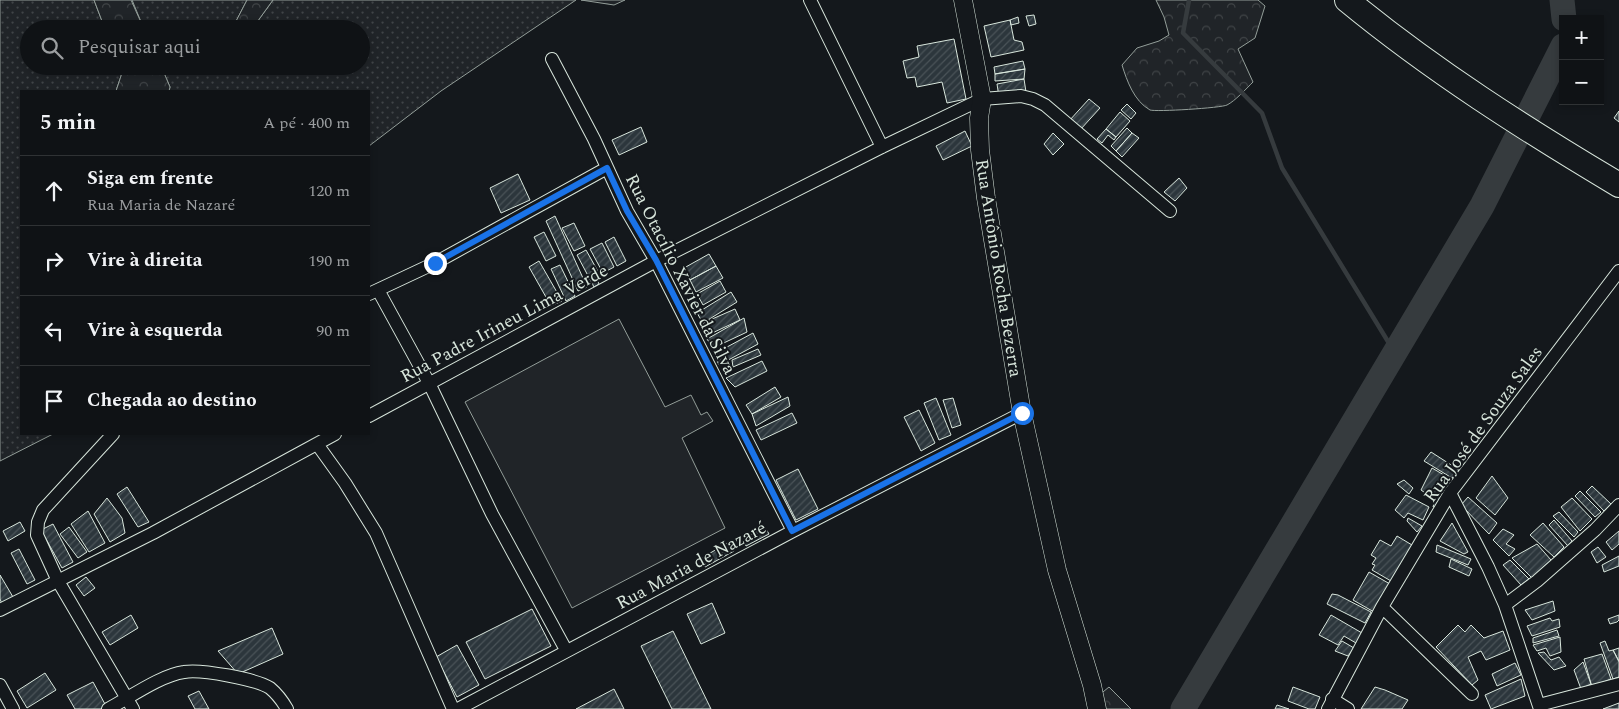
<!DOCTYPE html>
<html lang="pt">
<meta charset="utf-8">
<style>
:root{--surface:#0f1215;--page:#1d2022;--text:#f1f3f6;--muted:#9b9ea0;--line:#2f3234}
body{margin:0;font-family:Spectral,serif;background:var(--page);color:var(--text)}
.controls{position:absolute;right:15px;top:15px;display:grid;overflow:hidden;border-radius:0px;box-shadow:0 2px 8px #0003}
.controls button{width:45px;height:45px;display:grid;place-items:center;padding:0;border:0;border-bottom:1px solid var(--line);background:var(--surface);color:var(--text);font:25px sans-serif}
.stop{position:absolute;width:15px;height:15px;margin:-11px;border:4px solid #1a73e8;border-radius:50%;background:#fff}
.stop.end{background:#1a73e8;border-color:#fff;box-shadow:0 1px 5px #0008}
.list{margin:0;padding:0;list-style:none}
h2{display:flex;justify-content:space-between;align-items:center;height:65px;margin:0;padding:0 20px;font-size:21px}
h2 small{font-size:16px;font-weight:400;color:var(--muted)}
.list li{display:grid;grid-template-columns:32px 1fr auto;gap:15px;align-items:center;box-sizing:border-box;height:70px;padding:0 20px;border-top:1px solid var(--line)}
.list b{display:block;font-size:19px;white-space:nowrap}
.list p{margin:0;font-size:16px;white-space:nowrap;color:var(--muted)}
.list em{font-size:16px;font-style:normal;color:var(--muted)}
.icon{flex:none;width:28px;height:28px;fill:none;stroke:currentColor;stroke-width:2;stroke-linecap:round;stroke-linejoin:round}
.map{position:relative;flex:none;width:1619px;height:709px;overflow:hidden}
.search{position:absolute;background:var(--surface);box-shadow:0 2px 8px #0003;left:20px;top:20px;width:350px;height:55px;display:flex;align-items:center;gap:12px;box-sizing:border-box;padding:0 18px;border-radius:28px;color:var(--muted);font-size:19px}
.panel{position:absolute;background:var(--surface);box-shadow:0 2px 8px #0003;left:20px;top:90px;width:350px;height:345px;border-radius:0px}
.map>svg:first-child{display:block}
.grass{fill:url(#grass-dots);stroke:#939e99}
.forest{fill:url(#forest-crowns);stroke:#939e99}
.park{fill:#202428;stroke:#939e99}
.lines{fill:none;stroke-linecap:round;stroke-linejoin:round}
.stream{stroke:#363b3e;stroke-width:4.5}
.river{stroke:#363b3e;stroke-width:25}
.building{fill:url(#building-hatch);stroke:#d8e6dc}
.street-casing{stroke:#d8e6dc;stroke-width:14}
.secondary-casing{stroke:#d8e6dc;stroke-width:19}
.highway-casing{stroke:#d8e6dc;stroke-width:26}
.street{stroke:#14181c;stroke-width:12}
.secondary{stroke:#14181c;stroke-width:18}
.highway{stroke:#14181c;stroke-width:24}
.route{stroke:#1a73e8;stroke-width:6}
.labels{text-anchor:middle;stroke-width:4;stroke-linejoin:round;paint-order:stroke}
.street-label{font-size:18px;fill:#d8e6dc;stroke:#14181c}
</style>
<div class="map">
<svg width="1619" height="709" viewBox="0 0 1619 709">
<defs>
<pattern id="grass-dots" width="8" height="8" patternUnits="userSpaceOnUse" patternTransform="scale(1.25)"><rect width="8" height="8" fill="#202428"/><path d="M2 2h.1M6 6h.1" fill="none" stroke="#404447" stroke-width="1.8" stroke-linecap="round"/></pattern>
<pattern id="forest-crowns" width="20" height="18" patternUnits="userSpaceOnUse" patternTransform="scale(1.25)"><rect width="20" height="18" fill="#202428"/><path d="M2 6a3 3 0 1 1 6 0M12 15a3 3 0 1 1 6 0" fill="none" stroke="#404447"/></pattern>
<pattern id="building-hatch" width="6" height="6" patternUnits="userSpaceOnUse" patternTransform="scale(1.25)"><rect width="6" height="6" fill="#2c363c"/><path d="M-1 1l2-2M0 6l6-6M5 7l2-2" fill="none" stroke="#4a5358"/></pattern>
</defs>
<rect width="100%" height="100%" fill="#14181c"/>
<path class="grass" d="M 0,0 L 94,0 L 105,29 L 29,29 L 29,66 L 122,66 L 123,70 L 116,91 L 21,91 L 21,434 L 53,434 L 0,461 Z
M 132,0 L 247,0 L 232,29 L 144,29 Z
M 273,0 L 576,0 L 441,91 L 369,146 L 369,91 L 169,91 L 170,87 L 161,66 L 361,66 L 361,29 L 252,29 Z"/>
<path class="forest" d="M 94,0 L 131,0 L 144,29 L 105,29 Z
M 247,0 L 273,0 L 252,29 L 232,29 Z
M 581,0 L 625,0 L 614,5 Z
M 1156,0 L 1258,0 L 1265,6 L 1255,38 L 1238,49 L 1253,82 C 1246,89 1235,101 1227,105 C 1221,108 1156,112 1150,110 C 1134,101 1127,81 1122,65 L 1137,48 L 1159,41 L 1169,35 L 1164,17 Z
M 122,66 L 161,66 L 170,87 L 169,91 L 116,91 L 123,70 Z
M 1109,687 L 1131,709 L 1101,709 L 1098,696 Z"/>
<path class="park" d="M 619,319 L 665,407 L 691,395 L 701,415 L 707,412 L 713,421 L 682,438 L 725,528 L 572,608 L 465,402 Z"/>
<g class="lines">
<path class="stream" d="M 1189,0 L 1183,33 L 1262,113 L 1282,168 L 1395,353"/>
<path class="river" d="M 1562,0 L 1564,19
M 1183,709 L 1482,206 L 1563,46"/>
</g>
<path class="building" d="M 1034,15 L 1036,24 L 1029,26 L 1026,16 Z
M 1018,17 L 1019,23 L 1011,25 L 1010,20 Z
M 1010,20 L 1014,40 L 1022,42 L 1024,50 L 991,57 L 984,26 Z
M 954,39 L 966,99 L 947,103 L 942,82 L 917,87 L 915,77 L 907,78 L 903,61 L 919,57 L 917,46 Z
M 1023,61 L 1025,69 L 995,74 L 994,67 Z
M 1025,69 L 1024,79 L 995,81 L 995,74 Z
M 1024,79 L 1026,92 L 999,97 L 997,84 Z
M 1089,99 L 1100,108 L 1080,130 L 1069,121 Z
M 1127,104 L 1136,113 L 1131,119 L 1121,110 Z
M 1619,111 L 1619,122 L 1614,118 Z
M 1120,112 L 1130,121 L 1116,137 L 1106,129 Z
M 641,127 L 647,142 L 619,155 L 612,140 Z
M 1127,128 L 1132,133 L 1116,151 L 1111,146 Z
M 1106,129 L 1116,137 L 1114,140 L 1108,135 L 1102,143 L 1097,139 Z
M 965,131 L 972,146 L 943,160 L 936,146 Z
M 1053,133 L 1064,144 L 1053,155 L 1044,144 Z
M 1132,133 L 1139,138 L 1122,157 L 1116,151 Z
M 518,174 L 530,200 L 501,213 L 490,188 Z
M 1179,178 L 1187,188 L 1175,201 L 1164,192 Z
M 555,216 L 587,287 L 578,291 L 546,221 Z
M 574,223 L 585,246 L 574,251 L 562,228 Z
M 544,232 L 556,256 L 546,261 L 534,237 Z
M 614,237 L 626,261 L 617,266 L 605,242 Z
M 602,243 L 614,267 L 603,273 L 590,249 Z
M 586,250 L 600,275 L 596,277 L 599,284 L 594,287 L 577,255 Z
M 709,254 L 716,266 L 690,280 L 684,268 Z
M 539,261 L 562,301 L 551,306 L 529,267 Z
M 560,265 L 575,296 L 566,301 L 551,269 Z
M 716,266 L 723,278 L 696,292 L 690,280 Z
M 720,281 L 726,292 L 703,305 L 697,294 Z
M 731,292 L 737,302 L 703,323 L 697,313 Z
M 735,309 L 740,320 L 708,335 L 703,323 Z
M 744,318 L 747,332 L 713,348 L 707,339 Z
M 753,333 L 758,344 L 719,365 L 714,354 Z
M 758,349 L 761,355 L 733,367 L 732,360 Z
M 762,361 L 767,371 L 735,387 L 726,378 Z
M 775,387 L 781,397 L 752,414 L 746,405 Z
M 788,397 L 790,406 L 756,426 L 752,414 Z
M 936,398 L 951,435 L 939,440 L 924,403 Z
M 953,398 L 961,425 L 952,428 L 943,400 Z
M 919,410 L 935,443 L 921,451 L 904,417 Z
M 792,413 L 797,423 L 761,440 L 756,430 Z
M 1431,452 L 1459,470 L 1452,478 L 1424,461 Z
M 1432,468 L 1444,475 L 1437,487 L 1444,495 L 1437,506 L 1433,507 L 1435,500 L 1421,490 Z
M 798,469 L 818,509 L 796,520 L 776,480 Z
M 1492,476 L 1508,498 L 1495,515 L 1476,498 Z
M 1404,480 L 1413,488 L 1409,494 L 1397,484 Z
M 1592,486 L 1611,504 L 1604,511 L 1586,492 Z
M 127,487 L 149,522 L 138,527 L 117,494 Z
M 1580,491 L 1601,512 L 1595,517 L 1575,496 Z
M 1406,495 L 1429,507 L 1423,520 L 1408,513 L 1404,518 L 1395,510 Z
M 1468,497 L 1497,523 L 1489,534 L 1461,505 Z
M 107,498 L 122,518 L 125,533 L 110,542 L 94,514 Z
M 1572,498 L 1592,519 L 1580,531 L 1561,507 Z
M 88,511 L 105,543 L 89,552 L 71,524 Z
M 1559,512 L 1578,532 L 1574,537 L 1553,516 Z
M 1408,518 L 1422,526 L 1417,532 L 1407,521 Z
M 1554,520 L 1572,541 L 1568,546 L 1549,525 Z
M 20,522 L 25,531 L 8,541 L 3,531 Z
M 1452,523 L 1468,552 L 1464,554 L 1440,541 Z
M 1543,523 L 1564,547 L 1554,557 L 1530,535 Z
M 53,524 L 73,562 L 62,568 L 41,530 Z
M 69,527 L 87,552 L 78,558 L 60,534 Z
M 765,527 L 769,534 L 746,546 L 743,539 Z
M 1503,529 L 1514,535 L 1506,544 L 1515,549 L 1509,556 L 1493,540 Z
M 1619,531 L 1619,544 L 1612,550 L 1606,542 Z
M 1397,536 L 1412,545 L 1391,581 L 1372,570 L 1375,565 L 1372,564 L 1376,558 L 1371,555 L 1380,540 L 1391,546 Z
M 729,542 L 734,551 L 705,567 L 700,559 Z
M 1537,544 L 1551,560 L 1532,578 L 1512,558 Z
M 1437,545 L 1471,559 L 1468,565 L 1436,552 Z
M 1598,547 L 1606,557 L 1597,563 L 1591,552 Z
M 19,549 L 35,580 L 27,584 L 11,553 Z
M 1619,556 L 1619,566 L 1604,572 L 1602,565 Z
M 1451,559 L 1472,569 L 1469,576 L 1449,567 Z
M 1510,560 L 1529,579 L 1521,585 L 1503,565 Z
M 1369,572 L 1390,584 L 1374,612 L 1353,600 Z
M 0,575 L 13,597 L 2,604 L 0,599 Z
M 86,577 L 95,588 L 84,596 L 76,585 Z
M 1332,594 L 1338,595 L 1371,612 L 1365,623 L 1327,604 Z
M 1553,601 L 1555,611 L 1532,620 L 1525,610 Z
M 712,603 L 725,633 L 701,644 L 687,614 Z
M 532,609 L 551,646 L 485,679 L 466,642 Z
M 131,615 L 138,628 L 110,645 L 102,632 Z
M 1331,615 L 1362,633 L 1356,643 L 1344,636 L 1338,645 L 1319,635 Z
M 1619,615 L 1619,620 L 1617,622 L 1610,624 L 1608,619 Z
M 1550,618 L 1552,621 L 1559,619 L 1560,627 L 1532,636 L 1527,626 Z
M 1458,625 L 1465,632 L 1471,625 L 1484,638 L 1503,631 L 1510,650 L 1486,660 L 1481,651 L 1468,657 L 1478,680 L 1472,685 L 1436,647 Z
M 272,628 L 283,654 L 238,674 L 218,651 Z
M 1557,630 L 1559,636 L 1533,643 L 1533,638 Z
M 673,631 L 711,709 L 672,709 L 641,646 Z
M 1560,637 L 1561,652 L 1550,656 L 1546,648 L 1537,651 L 1533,645 Z
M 1342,641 L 1354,648 L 1348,656 L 1335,651 Z
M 1605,641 L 1609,651 L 1613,650 L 1619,662 L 1619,677 L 1613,679 L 1600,643 Z
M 457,645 L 479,685 L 457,697 L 436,657 Z
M 1619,648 L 1619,661 L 1613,650 Z
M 1544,652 L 1551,660 L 1559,657 L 1566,666 L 1554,670 L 1538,653 Z
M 1602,654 L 1611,679 L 1592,687 L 1584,659 Z
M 1583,662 L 1591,684 L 1581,689 L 1574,670 Z
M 1515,663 L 1521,675 L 1497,686 L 1492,674 Z
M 45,673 L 56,690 L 27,708 L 17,691 Z
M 1521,679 L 1525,696 L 1491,709 L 1485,695 Z
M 93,682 L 106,706 L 101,709 L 75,709 L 67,695 Z
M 1293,687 L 1320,697 L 1315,709 L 1309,709 L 1288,701 Z
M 1375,687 L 1385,690 L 1408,700 L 1402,709 L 1361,709 Z
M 614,689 L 624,709 L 576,709 Z
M 199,691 L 209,709 L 195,709 L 188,696 Z
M 1619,703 L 1619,709 L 1603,709 Z
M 1277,705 L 1289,709 L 1275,709 Z"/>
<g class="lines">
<g class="street-casing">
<path id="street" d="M 810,0 L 882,147
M 552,59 L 594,139 L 627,211 L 656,261 L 793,531
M 378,290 L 429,383 L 492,514 L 566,650
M 369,294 L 435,263 L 607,168
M 369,416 L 656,261 L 882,147 L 982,99 L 1021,96 L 1033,99 L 1045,105 L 1170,211
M 113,434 L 43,510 L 38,522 L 37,535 L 58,581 L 133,709
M 317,444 L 345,483 L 376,533 L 453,709
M 1450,493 L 1488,567 L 1505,605 L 1540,709
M 1505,605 L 1537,581 L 1595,530 L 1619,505
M 1382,607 L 1472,694
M 0,610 L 153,533 L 335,434
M 0,685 L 13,709
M 1332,699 L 1348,709
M 1539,705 L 1619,684
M 108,709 C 129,698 161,675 184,672 C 201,669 256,679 270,688 C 276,693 283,702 287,709
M 458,709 L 793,531 L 1022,413
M 1328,709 L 1382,607 L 1450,493 L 1619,271"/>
</g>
<g class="secondary-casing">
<path id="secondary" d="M 963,0 L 982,99 L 979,118 L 980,150 L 986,198 L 1022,413 L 1057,570 L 1092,685 L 1097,709"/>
</g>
<g class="highway-casing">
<path id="highway" d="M 1347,0 C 1432,70 1525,129 1619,185"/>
</g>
<use href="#street" class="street"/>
<use href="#secondary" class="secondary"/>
<use href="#highway" class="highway"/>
</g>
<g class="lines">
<path class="route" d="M 435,263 L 607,168 L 627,211 L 656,260 L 792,531 L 1022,413"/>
</g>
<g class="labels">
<g class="street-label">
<text transform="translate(999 268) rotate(81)" y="6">Rua Antônio Rocha Bezerra</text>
<text transform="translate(681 274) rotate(63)" y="6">Rua Otacílio Xavier da Silva</text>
<text transform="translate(504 323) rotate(-28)" y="6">Rua Padre Irineu Lima Verde</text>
<text transform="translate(1483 424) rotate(-54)" y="6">Rua José de Souza Sales</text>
<text transform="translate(691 565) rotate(-28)" y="6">Rua Maria de Nazaré</text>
</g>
</g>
</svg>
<div class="controls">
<button>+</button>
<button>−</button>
</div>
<div class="stop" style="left:1022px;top:413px"></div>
<div class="stop end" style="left:435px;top:263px"></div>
<div class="search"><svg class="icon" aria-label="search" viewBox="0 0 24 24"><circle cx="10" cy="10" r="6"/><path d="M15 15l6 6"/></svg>Pesquisar aqui</div>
<section class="panel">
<h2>5 min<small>A pé · 400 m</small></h2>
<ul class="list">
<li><svg class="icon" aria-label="ahead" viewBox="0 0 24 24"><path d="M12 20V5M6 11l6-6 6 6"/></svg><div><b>Siga em frente</b><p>Rua Maria de Nazaré</p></div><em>120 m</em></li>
<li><svg class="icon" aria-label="right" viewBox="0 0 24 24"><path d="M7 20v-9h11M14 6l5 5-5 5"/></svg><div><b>Vire à direita</b></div><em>190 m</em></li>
<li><svg class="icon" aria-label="left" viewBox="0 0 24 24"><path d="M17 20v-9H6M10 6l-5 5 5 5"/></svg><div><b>Vire à esquerda</b></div><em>90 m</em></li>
<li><svg class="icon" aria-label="arrive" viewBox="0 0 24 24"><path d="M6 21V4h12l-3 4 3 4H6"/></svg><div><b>Chegada ao destino</b></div></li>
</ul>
</section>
</div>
